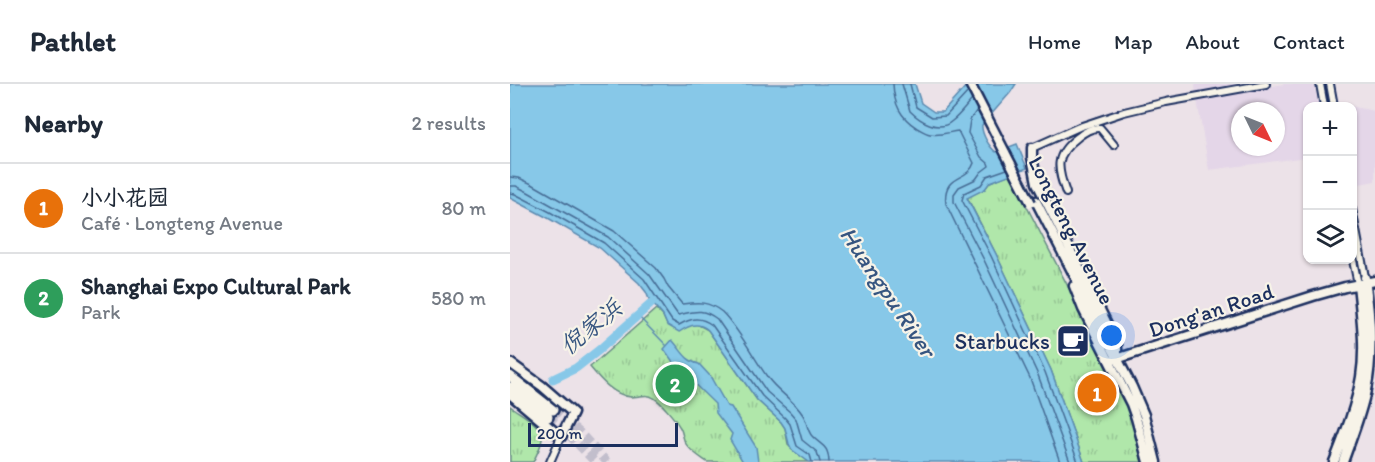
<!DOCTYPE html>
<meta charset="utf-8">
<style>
:root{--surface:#fff;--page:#f6f6f7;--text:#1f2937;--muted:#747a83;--line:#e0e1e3;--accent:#0b8043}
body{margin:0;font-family:Itim,"LXGW WenKai TC",sans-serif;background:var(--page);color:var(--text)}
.controls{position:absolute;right:18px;top:18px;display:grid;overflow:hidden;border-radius:12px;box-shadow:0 2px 4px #0004}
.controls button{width:54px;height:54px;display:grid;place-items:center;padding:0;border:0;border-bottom:2px solid var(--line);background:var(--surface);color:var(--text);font:30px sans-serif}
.compass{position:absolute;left:721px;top:18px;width:54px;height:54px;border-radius:50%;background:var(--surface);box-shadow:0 2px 4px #0004;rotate:133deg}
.scale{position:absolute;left:18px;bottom:15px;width:150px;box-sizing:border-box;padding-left:6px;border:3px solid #1b2f5e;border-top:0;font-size:16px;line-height:21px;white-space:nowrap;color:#1b2f5e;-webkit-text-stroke:4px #f7f3e8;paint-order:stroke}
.you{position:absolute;left:602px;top:252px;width:21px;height:21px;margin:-15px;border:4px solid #fff;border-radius:50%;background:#1a73e8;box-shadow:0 0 0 9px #1a73e833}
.badge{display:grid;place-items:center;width:39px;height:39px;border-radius:50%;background:var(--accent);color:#fff;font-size:20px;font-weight:700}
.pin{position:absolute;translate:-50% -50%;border:3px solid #fff;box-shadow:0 2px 6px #0006}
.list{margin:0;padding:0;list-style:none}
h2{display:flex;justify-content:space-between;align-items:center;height:78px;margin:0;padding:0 24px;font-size:26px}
h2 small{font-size:20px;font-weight:400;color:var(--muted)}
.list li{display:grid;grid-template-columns:39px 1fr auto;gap:18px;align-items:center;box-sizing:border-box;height:90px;padding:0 24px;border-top:2px solid var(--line)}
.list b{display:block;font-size:22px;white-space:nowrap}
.list p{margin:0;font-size:20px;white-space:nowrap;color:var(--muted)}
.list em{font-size:20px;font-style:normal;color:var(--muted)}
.icon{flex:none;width:33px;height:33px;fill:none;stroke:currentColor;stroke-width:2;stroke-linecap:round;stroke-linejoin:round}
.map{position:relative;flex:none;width:865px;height:378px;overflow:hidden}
header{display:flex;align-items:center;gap:36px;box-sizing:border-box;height:84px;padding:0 30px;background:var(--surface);border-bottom:2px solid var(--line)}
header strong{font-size:28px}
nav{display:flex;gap:33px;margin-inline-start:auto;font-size:21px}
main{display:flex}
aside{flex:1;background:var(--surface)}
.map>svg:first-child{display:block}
.built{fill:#e4d6e8;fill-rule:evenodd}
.park{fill:url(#park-tufts);stroke:#668b84;stroke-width:1.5}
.water{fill:#87c8e8;stroke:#5c8bb1;stroke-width:1.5}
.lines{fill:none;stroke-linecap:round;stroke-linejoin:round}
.shore{stroke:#466c95;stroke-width:1.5}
.stream{stroke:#5c8bb1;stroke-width:1.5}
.river{stroke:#87c8e8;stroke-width:9}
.primary-tunnel{stroke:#c2becc;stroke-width:9;stroke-dasharray:9 4.5;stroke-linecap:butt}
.street-casing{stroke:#1b2f5e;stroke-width:10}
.secondary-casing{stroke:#1b2f5e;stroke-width:13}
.primary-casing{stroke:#1b2f5e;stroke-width:14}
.street{stroke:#f7f3e8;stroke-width:6}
.secondary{stroke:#f7f3e8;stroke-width:8}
.primary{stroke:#f7f3e8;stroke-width:9}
.secondary-bridge-casing{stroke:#1b2f5e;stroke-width:13;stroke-linecap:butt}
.secondary-bridge{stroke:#f7f3e8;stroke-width:8}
.labels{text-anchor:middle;stroke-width:4.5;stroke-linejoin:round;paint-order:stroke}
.street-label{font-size:22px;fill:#1b2f5e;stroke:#f7f3e8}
.poi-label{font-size:22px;fill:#1b2f5e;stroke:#f7f3e8;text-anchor:end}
.water-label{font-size:24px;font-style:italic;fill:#365580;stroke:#f7f3e8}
</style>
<header>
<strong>Pathlet</strong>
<nav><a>Home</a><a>Map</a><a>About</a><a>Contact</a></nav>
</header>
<main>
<aside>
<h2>Nearby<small>2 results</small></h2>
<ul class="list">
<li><span class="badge" style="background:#e8710a">1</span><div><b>小小花园</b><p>Café · Longteng Avenue</p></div><em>80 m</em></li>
<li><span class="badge" style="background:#2e9e5b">2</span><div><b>Shanghai Expo Cultural Park</b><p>Park</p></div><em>580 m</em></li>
</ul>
</aside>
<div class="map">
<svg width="865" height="378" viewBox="0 0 865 378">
<defs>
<pattern id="park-tufts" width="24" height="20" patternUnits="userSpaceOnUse" patternTransform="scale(1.5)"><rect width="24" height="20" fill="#b0e7aa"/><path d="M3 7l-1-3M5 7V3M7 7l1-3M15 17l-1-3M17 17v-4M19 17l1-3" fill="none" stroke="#97c695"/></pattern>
</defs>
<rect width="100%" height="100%" fill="#ece2e8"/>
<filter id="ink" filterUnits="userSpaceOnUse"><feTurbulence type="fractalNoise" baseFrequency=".0167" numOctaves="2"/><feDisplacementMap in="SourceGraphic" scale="12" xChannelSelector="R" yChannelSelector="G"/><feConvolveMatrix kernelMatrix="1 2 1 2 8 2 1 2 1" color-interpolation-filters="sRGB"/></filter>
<g filter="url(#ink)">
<path class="built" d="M 685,0 L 750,0 L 686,12 Z
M 774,0 L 804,0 L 809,22 L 798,22 L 797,73 L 699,86 L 687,16 ZM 730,27 L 766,27 L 766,63 L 730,63 Z
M 835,21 L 865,27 L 865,97 L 850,100 L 843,58 L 842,22 L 836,22 Z"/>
<path class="park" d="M 500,90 L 615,313 L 623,335 L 632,378 L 574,378 L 541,286 L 486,170 L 457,113 L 475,105 L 480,98 Z
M 146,225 L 153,232 L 157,241 L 178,242 L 187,240 L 198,246 L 247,316 L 271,338 L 275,344 L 278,360 L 299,378 L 197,378 C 190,373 180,367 176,360 C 172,354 173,347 169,342 C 165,335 151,318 144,314 C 137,309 129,313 121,313 C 103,311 90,295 80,283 Z
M 0,322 C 10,330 31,339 32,354 C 32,362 26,371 23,378 L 0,378 Z"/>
<path class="water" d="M 0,0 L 405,0 L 411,19 L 424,28 L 433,28 L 458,0 L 506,0 L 500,9 L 472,41 C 471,49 479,63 486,68 L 507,60 L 517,84 L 480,98 L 475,105 L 457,114 L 486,170 L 541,286 L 574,378 L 299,378 L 282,366 L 279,360 L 275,344 L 271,338 L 247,316 L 198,246 C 187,237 179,242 169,248 L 157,241 L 153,232 L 139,215 L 136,208 L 129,199 L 90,164 L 38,134 L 0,114 Z
M 162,256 C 171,265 175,277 189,280 L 200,292 L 217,322 L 221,323 L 246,363 L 248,378 L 233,378 L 220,356 L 222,350 L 206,329 L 205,320 L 166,282 L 154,265 Z"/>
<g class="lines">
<path class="shore" d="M 383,0 C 384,20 390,33 407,44 C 411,46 415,49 420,50 C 430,52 439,48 448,47 L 464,79 C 458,98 432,89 436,120 L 520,294 L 550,378
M 392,0 L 400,27 C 410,37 429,49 442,37 C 450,31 455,23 462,16
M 400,0 L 406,23 L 422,33 L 436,32 L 458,8
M 467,26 L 460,36 L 458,49 L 471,73 L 478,79 L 479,82 L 471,88 L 466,95 L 449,103 L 444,110 L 444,118 L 474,176 L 528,291 L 560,378
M 497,85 L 477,92 L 471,101 L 454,109 L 452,116 L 481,172 L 535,288 L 568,378
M 0,93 L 9,94 L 22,100 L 104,147 L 146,184 L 154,195 L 158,203 L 172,220 C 189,218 198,217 212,228 C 230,246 243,273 258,294 C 268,308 284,316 293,331 C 297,337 297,347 302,352 C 312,363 318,360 319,378
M 0,102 L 6,102 L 18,108 L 98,153 L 139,190 L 168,231 C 184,228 191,223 207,235 L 257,308 L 280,328 L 286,335 L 292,356 L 307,368 L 310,378
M 0,109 L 5,110 L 40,128 L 94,159 L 134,195 L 162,237 L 169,241 C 181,234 190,232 202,241 L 252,312 L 275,334 L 280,340 L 287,362 L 300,371 L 302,378"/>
<path class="stream" d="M 128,232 L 156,261"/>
<path class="river" d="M 43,295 L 66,284 L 89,266 L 142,219"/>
<path class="primary-tunnel" d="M 43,326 L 70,349 L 97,378
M 38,333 L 59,351 L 85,378"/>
<g class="street-casing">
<path id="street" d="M 810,0 L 814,22
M 820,0 L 824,22
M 522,64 L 569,43 L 614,28 L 656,18 L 756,0
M 556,109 C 547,84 544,71 568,53 C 574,48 581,43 590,44 L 604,61
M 842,125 L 855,193
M 842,172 L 848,200
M 40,378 L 51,353"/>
</g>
<g class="secondary-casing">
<path id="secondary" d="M 522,64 L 522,73 L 527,99 L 607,260 L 607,271
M 526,117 L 622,303 L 634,331 L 646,378
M 564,202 L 573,225 L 621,320 L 626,334 L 638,378
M 603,276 L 803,212 L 835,203 L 865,197
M 0,279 L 32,302 L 63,329 L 51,353 L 0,310
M 824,378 C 835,350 846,323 851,293 C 856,262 851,231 848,200
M 833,378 C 841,355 851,331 856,306 C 864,269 860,231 855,194"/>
</g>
<g class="primary-casing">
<path id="primary" d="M 0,292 L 43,326
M 0,303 L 38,333"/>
</g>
<use href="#street" class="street"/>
<use href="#secondary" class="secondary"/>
<use href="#primary" class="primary"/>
<g class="secondary-bridge-casing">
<path id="secondary-bridge" d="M 460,0 L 521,119"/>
</g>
<use href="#secondary-bridge" class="secondary-bridge"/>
</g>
</g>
<defs>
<g id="cafe-square" transform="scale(1.725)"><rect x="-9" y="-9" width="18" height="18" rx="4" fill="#1b2f5e" stroke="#f7f3e8"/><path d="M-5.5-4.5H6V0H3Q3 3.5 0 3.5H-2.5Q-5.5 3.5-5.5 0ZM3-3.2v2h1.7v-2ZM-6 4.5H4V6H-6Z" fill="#fff"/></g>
</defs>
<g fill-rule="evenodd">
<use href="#cafe-square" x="563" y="257"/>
</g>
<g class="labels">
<g class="street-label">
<text transform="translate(562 146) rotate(63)" y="8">Longteng Avenue</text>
<text transform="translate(701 226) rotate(-18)" y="8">Dong'an Road</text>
</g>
<g class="poi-label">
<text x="540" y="265">Starbucks</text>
</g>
<g class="water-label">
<text transform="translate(378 208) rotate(56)" y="8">Huangpu River</text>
<text transform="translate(81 243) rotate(-39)" y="8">倪家浜</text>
</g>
</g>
</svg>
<div class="controls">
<button>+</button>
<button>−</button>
<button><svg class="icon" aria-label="layers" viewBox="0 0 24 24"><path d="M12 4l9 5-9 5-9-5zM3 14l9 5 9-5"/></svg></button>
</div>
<svg class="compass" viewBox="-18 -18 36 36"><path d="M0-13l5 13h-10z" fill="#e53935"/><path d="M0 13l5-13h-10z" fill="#747a83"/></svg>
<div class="scale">200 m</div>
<div class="you"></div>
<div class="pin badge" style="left:587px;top:309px;background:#e8710a">1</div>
<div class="pin badge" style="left:165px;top:300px;background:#2e9e5b">2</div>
</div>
</main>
